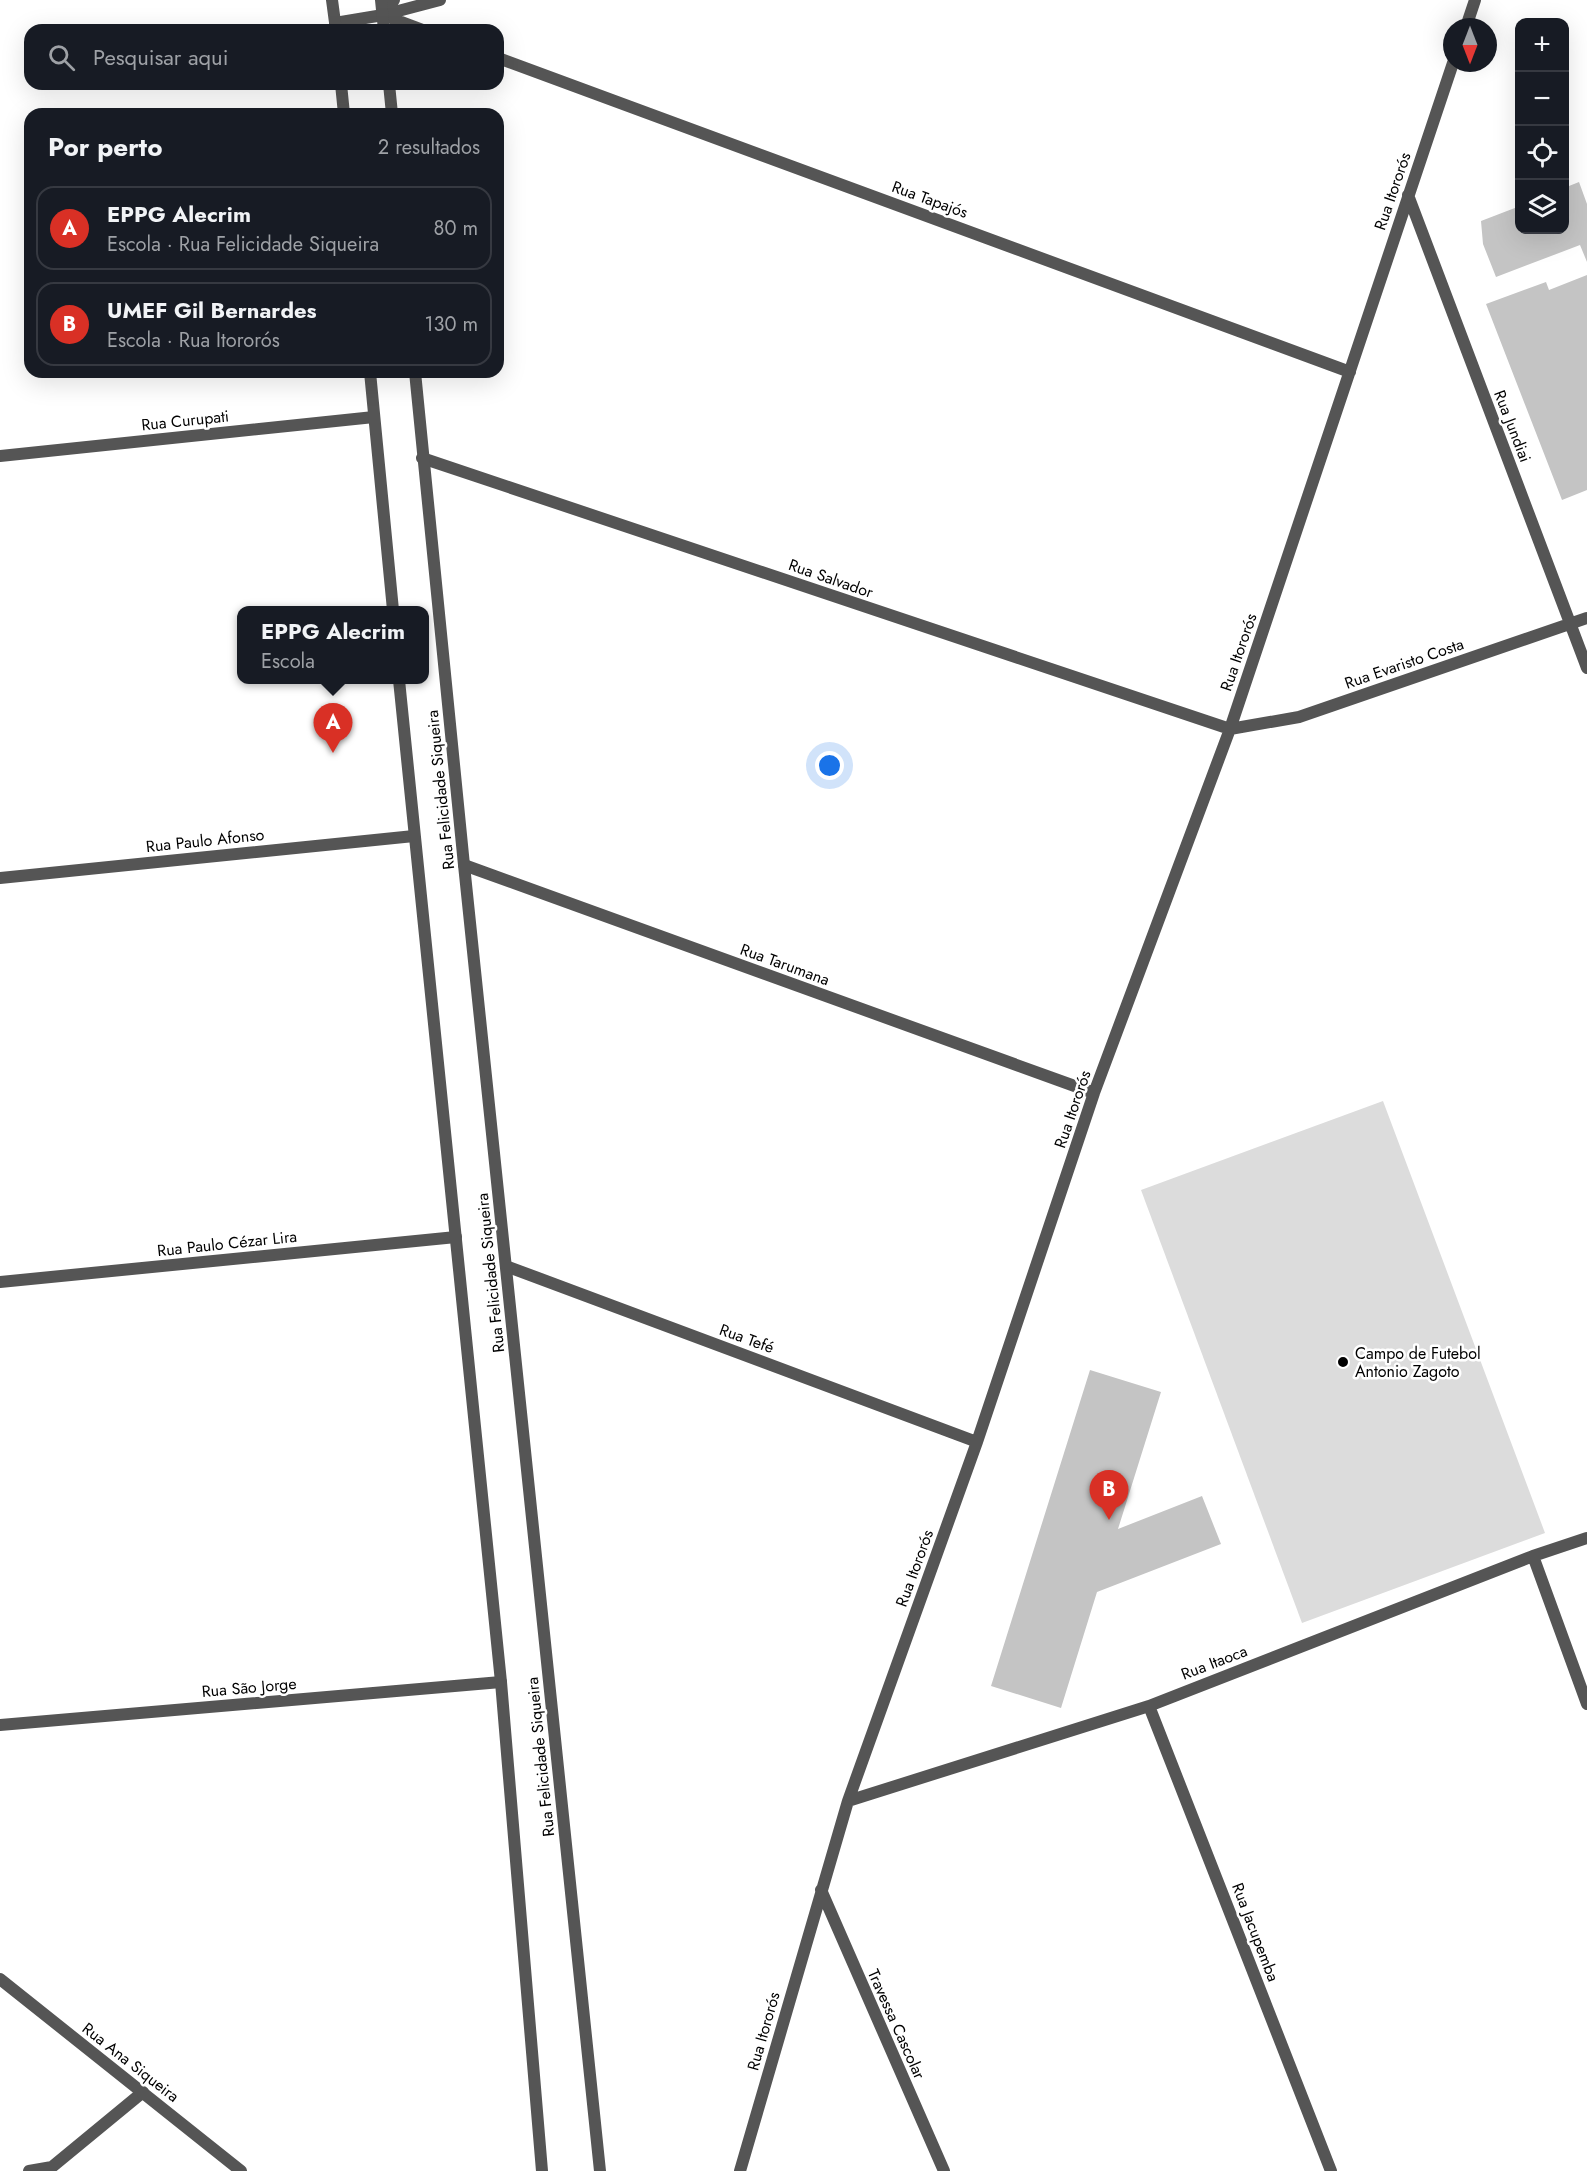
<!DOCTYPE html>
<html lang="pt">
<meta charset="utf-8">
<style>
:root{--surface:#171b24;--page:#242831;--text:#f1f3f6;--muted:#9ea1a6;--line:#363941;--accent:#d93025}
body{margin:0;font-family:Jost,sans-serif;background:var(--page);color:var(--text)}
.controls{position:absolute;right:18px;top:18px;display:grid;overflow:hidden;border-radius:12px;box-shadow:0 6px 24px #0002}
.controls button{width:54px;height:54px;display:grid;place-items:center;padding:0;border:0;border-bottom:2px solid var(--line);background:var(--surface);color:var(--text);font:30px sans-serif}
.compass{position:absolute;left:1443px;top:18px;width:54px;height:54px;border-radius:50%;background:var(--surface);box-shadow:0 6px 24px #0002;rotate:180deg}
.you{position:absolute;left:830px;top:766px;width:21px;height:21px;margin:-15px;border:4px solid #fff;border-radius:50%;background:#1a73e8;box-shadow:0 0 0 9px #1a73e833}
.badge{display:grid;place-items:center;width:39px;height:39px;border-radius:50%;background:var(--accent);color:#fff;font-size:20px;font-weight:700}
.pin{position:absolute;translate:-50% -50px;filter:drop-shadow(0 2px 3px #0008)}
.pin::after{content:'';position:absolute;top:32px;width:21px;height:18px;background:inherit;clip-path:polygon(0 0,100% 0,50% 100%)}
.popup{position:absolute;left:237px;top:606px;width:192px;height:78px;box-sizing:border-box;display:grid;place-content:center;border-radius:12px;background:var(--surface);filter:drop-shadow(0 2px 4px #0005);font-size:20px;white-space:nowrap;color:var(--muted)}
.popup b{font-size:22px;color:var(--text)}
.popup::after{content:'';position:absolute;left:50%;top:100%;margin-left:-12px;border:12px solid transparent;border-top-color:var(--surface)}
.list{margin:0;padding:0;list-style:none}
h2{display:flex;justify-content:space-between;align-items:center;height:78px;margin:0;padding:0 24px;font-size:26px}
h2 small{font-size:20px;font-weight:400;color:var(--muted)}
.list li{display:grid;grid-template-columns:39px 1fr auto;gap:18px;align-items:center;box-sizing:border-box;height:84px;margin:0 12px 12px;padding:0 12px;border:2px solid var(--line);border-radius:18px}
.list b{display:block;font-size:22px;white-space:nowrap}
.list p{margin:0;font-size:20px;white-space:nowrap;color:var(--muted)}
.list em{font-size:20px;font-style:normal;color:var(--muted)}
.icon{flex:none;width:33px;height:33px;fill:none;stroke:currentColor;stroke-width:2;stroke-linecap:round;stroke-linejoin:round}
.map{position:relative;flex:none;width:1587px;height:2171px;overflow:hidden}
.search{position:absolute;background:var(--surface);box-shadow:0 6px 24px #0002;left:24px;top:24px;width:480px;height:66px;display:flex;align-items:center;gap:15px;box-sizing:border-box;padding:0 21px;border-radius:18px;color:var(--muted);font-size:22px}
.panel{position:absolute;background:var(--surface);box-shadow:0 6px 24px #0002;left:24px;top:108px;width:480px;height:270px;border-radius:18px}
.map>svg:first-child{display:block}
.green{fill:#dcdcdc}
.building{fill:#c4c4c4}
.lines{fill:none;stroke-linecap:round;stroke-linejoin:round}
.minor{stroke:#555;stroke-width:12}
.tertiary{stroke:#555;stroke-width:12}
.poi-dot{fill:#000;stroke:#fff;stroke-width:2}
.labels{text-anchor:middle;stroke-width:5;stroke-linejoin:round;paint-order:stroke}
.street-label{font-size:16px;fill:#000;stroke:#fff}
.poi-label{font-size:16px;fill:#000;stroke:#fff;text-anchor:start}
</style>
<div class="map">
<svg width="1587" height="2171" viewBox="0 0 1587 2171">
<rect width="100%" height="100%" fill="#fff"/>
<path class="green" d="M 1383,1101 L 1545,1533 L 1302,1623 L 1141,1190 Z"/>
<path class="building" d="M 1579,182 L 1587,204 L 1587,262 L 1580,245 L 1496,277 L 1483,244 L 1481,221 L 1520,206 L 1520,230 L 1564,230 L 1564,188 Z
M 1587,275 L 1587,490 L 1562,500 L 1486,304 L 1546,282 L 1549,290 Z
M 1090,1370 L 1161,1392 L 1118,1529 L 1202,1496 L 1221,1544 L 1097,1592 L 1061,1708 L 991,1686 Z"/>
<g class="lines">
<path class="minor" d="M 383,15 L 423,30
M 383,15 L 394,0
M 335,23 L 383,15 L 440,0
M 1466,27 L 1475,0
M 498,58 L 1350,372
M 1408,195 L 1587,668
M 0,456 L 374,417
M 422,458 L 1230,729 L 1299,717 L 1587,618
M 464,865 L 1094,1093
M 0,878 L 414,836
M 506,1266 L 977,1442
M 0,1282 L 456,1237
M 1533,1556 L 1587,1704
M 1149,1706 L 1331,2171
M 0,1725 L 501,1682
M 848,1801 L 1149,1706 L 1533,1556 L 1587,1538
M 821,1890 L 944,2171
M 29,2171 L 52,2167 L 143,2092
M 740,2171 L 848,1801 L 977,1442 L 1094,1093 L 1230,729 L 1453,63"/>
<path class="tertiary" d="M 332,0 L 336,30
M 381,0 L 384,30
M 341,84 L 344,114
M 389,84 L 392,114
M 370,372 L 393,610
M 415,372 L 464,865 L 600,2171
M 399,680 L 501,1682 L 542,2171
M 0,1979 L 241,2171"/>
</g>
<circle class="poi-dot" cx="1343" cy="1362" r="6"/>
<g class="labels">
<g class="street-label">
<text transform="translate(1392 191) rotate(-71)" y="6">Rua Itororós</text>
<text transform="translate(930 199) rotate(20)" y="6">Rua Tapajós</text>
<text transform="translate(185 420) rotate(-6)" y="6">Rua Curupati</text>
<text transform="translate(1513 426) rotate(69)" y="6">Rua Jundiai</text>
<text transform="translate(831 578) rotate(19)" y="6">Rua Salvador</text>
<text transform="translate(1238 652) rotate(-71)" y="6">Rua Itororós</text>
<text transform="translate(1404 663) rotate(-19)" y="6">Rua Evaristo Costa</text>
<text transform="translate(440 790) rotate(-96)" y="6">Rua Felicidade Siqueira</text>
<text transform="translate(205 840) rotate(-6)" y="6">Rua Paulo Afonso</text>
<text transform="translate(785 964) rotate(20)" y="6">Rua Tarumana</text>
<text transform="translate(1072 1109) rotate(-71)" y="6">Rua Itororós</text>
<text transform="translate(227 1243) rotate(-6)" y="6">Rua Paulo Cézar Lira</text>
<text transform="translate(490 1273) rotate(-96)" y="6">Rua Felicidade Siqueira</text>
<text transform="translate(747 1338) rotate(20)" y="6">Rua Tefé</text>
<text transform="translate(914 1568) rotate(-70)" y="6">Rua Itororós</text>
<text transform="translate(1214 1662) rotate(-21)" y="6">Rua Itaoca</text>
<text transform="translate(249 1687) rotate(-5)" y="6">Rua São Jorge</text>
<text transform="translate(540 1757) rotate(-96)" y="6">Rua Felicidade Siqueira</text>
<text transform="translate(1256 1932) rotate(69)" y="6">Rua Jacupemba</text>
<text transform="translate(897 2024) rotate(66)" y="6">Travessa Cascolar</text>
<text transform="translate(763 2031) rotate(-74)" y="6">Rua Itororós</text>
<text transform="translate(131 2062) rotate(38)" y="6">Rua Ana Siqueira</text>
</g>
<g class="poi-label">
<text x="1355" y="1359">Campo de Futebol<tspan x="1355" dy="18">Antonio Zagoto</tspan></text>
</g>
</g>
</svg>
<div class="controls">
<button>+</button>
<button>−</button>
<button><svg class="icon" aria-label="locate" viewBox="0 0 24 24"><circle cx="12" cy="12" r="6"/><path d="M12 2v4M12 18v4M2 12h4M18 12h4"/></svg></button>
<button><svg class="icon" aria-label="layers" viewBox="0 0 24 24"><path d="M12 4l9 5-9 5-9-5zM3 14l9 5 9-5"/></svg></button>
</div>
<svg class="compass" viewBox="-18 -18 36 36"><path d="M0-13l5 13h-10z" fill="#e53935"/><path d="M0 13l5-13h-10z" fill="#9ea1a6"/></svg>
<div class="you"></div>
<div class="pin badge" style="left:333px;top:753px">A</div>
<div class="popup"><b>EPPG Alecrim</b>Escola</div>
<div class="pin badge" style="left:1109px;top:1520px">B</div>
<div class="search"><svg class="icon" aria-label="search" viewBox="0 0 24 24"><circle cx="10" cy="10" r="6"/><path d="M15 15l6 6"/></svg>Pesquisar aqui</div>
<section class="panel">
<h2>Por perto<small>2 resultados</small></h2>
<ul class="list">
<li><span class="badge">A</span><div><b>EPPG Alecrim</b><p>Escola · Rua Felicidade Siqueira</p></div><em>80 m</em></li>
<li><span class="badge">B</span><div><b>UMEF Gil Bernardes</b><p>Escola · Rua Itororós</p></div><em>130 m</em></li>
</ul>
</section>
</div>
